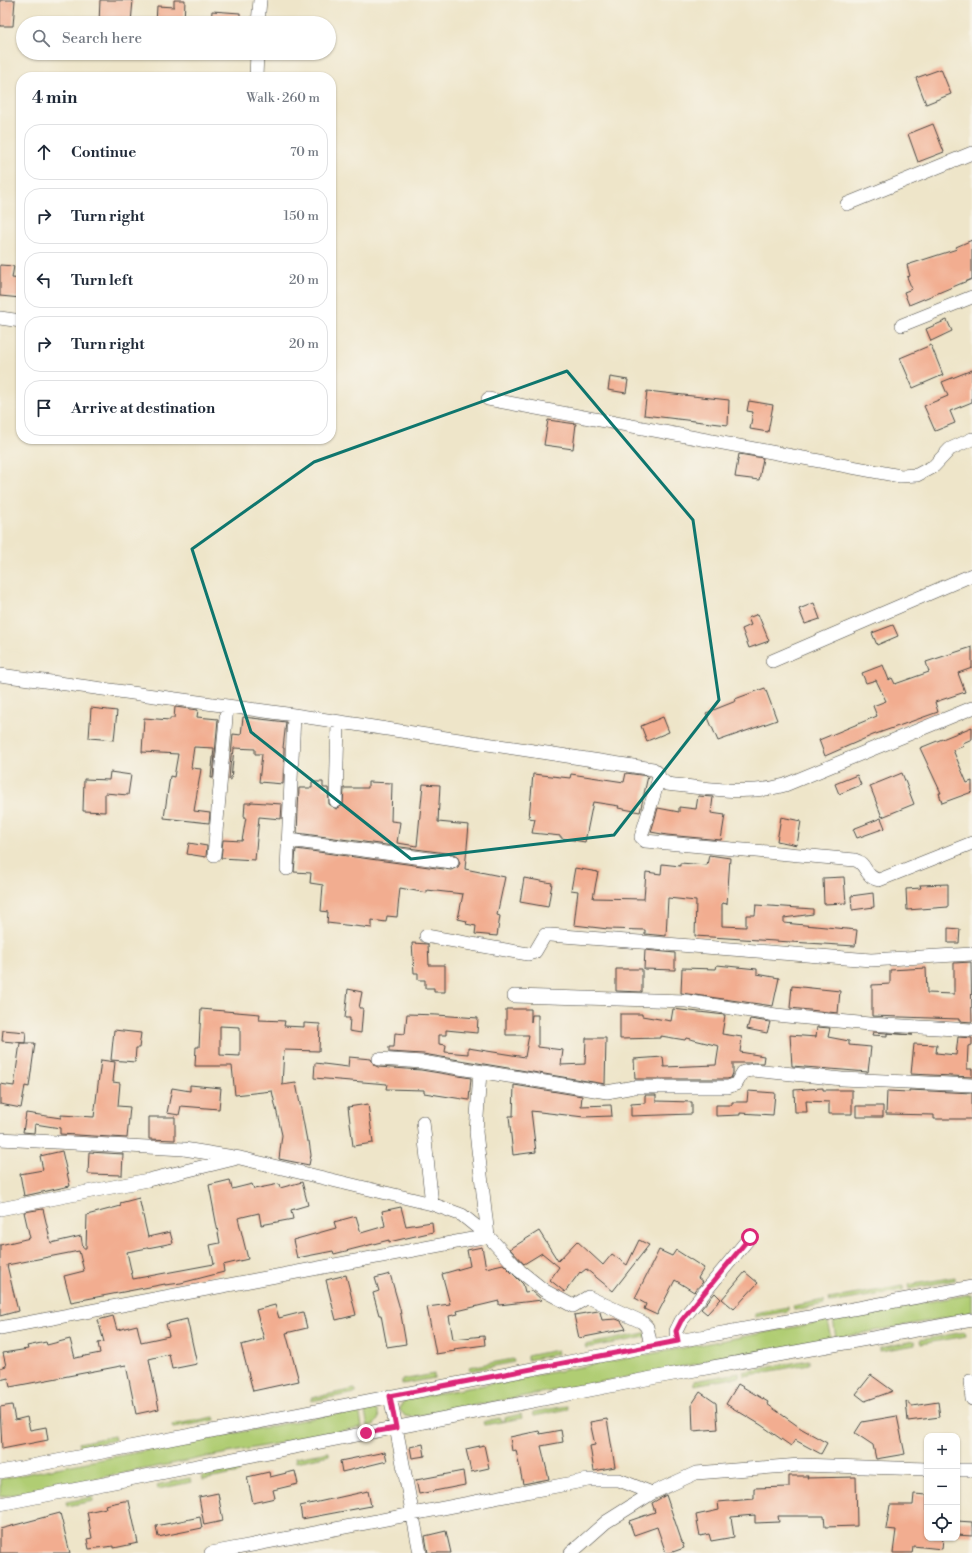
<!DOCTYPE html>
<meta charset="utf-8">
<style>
:root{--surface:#fff;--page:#f2f2f3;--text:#1f2937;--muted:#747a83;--line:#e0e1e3}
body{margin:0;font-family:"Libre Bodoni",serif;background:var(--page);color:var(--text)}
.controls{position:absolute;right:12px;bottom:12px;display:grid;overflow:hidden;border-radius:8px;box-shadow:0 1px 3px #0004}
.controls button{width:36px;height:36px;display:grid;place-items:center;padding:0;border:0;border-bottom:1px solid var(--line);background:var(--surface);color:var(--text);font:20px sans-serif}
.stop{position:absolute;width:12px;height:12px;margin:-9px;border:3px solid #db2777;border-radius:50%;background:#fff}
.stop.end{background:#db2777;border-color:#fff;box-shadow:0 1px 4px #0008}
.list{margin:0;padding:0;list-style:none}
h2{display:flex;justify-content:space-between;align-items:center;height:52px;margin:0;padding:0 16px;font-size:17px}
h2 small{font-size:13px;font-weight:400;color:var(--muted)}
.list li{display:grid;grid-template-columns:26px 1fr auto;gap:12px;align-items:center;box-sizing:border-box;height:56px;margin:0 8px 8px;padding:0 8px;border:1px solid var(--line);border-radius:16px}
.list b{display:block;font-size:15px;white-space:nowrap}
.list em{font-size:13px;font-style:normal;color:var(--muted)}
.icon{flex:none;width:22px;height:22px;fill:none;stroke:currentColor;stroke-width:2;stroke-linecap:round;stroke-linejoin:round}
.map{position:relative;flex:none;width:972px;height:1553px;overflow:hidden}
.search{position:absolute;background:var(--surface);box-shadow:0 1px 3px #0004;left:16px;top:16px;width:320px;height:44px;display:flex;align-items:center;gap:10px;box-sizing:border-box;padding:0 14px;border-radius:22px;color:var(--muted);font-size:15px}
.panel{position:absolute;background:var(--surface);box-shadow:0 1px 3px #0004;left:16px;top:72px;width:320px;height:372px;border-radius:16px}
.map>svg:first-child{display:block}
.green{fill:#b0cd73;stroke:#6e7c4f}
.building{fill:#f2ad90;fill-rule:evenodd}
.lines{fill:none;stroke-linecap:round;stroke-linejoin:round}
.minor-casing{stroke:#484743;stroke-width:14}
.minor{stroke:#fff;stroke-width:13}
.route{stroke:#db2777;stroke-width:5}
.marked{fill:none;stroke:#0f766e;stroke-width:3;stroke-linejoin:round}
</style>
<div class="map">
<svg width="972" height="1553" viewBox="0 0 972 1553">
<rect width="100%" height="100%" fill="#f7f3e8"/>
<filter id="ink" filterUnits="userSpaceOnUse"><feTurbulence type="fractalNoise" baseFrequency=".025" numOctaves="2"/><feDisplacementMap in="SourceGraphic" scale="8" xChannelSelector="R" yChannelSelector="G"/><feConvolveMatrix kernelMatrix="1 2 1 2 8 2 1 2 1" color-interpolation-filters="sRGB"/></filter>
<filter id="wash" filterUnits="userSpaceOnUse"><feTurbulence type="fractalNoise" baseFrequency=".012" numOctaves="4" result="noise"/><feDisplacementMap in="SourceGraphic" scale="16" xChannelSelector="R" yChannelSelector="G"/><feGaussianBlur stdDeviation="0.9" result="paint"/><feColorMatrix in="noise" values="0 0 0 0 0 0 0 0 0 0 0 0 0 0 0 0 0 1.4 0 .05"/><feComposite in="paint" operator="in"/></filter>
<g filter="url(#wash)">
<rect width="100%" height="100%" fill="#eee5c9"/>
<path class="green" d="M 955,1277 L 955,1280 L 909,1289 L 908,1285 Z
M 903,1286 L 903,1290 L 830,1303 L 829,1299 Z
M 972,1294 L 972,1313 L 836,1338 L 833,1319 Z
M 824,1300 L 824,1304 L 794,1310 L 793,1306 Z
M 788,1307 L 788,1311 L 755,1317 L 755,1313 Z
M 827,1321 L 831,1339 L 412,1417 L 405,1416 L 400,1410 L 402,1403 L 409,1399 Z
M 965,1332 L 966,1336 L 921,1344 L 920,1340 Z
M 645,1333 L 646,1337 L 586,1348 L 585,1345 Z
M 914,1341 L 915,1345 L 880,1351 L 880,1348 Z
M 557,1350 L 558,1354 L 527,1360 L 527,1356 Z
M 513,1359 L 514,1362 L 470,1371 L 469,1367 Z
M 809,1360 L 809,1364 L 744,1376 L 743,1372 Z
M 739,1373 L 739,1377 L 694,1385 L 694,1381 Z
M 434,1374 L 434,1378 L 402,1384 L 402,1380 Z
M 355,1389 L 355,1393 L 311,1401 L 311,1398 Z
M 567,1406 L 568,1409 L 534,1416 L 533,1412 Z
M 371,1407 L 377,1411 L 379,1418 L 374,1425 L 368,1426 L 364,1408 Z
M 359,1409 L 362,1427 L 0,1497 L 0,1479 Z
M 521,1414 L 522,1418 L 484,1425 L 483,1422 L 500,1418 L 501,1421 L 504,1421 L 504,1418 Z
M 214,1417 L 215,1420 L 173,1428 L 172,1425 Z
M 114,1436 L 115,1440 L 80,1447 L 79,1443 Z
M 329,1452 L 329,1455 L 296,1462 L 295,1458 Z
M 238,1469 L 239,1473 L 203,1480 L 202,1476 Z
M 190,1478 L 191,1482 L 158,1489 L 157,1485 Z
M 93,1497 L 93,1501 L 67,1506 L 66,1502 Z"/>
<g id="blocks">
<path class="building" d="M 0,0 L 15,0 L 13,26 L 0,26 Z
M 100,0 L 133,0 L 131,23 L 99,23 Z
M 174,0 L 185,0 L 184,23 L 156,23 L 157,6 L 174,7 Z
M 212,11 L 240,13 L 240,23 L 211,23 Z
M 941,69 L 951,94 L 926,104 L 916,78 Z
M 933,124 L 944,152 L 918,162 L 908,134 Z
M 972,240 L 972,279 L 909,305 L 904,292 L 912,289 L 907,277 L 910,276 L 907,265 L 957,249 L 956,247 Z
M 0,265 L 14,266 L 12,278 L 21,279 L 21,298 L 0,296 Z
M 947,320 L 952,331 L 931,341 L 926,329 Z
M 931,345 L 943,375 L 913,388 L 900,358 Z
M 972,370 L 972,402 L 950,411 L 955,423 L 935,431 L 924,406 L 948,396 L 942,382 Z
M 610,377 L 628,380 L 626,393 L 608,390 Z
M 647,391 L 729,400 L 728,425 L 644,415 Z
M 749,401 L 773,405 L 768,432 L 750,429 L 753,412 L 747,411 Z
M 548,420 L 576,424 L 573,449 L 544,445 Z
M 739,454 L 763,458 L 759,480 L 735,477 Z
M 814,603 L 820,619 L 805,624 L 799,609 Z
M 758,614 L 769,641 L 749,648 L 742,629 L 751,625 L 748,618 Z
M 893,625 L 898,636 L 877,645 L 872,633 Z
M 972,647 L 972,668 L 958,673 L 965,692 L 935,702 L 938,712 L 873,735 L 825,756 L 819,740 L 877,716 L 873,706 L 886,701 L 876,680 L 866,683 L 862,673 L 883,665 L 889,680 L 892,678 L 895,684 L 929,672 L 926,662 Z
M 765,688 L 777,720 L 718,741 L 706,713 L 736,701 L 735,699 Z
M 175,707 L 198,710 L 197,717 L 218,719 L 213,778 L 211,778 L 214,748 L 194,747 L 191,768 L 201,769 L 194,811 L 210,813 L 209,823 L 164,818 L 170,776 L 174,777 L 178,754 L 142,752 L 144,718 L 170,720 L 170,718 L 174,718 Z
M 91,708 L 117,711 L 114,740 L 89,738 Z
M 243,717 L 286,722 L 283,748 L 284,748 L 283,784 L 259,782 L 262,754 L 255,754 L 255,749 L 234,748 L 231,780 L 229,779 L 233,734 L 241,735 Z
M 663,717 L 669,732 L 647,741 L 641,726 Z
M 972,727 L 972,739 L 963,743 L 964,746 L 953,750 L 967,783 L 972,781 L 972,792 L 942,803 L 939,793 L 941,793 L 920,748 Z
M 110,772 L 131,775 L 128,795 L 105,793 L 105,812 L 83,811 L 84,779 L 109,780 Z
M 626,773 L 648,776 L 640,812 L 618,808 L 619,806 L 593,802 L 585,842 L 561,838 L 561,836 L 532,833 L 535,819 L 529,818 L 533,774 L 570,778 L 571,774 L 624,782 Z
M 902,773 L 914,804 L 882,817 L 870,786 Z
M 857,775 L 861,785 L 839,794 L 835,784 Z
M 312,782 L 323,782 L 323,788 L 328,788 L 329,804 L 336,809 L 343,805 L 344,788 L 368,788 L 368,782 L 392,783 L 391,821 L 400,822 L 397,843 L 417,846 L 423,784 L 440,785 L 438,822 L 469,825 L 465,869 L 505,877 L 497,915 L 500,916 L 497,936 L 475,934 L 476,926 L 466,924 L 467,921 L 458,919 L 463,894 L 427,890 L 427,893 L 400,888 L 397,917 L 387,916 L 386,922 L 372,920 L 372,928 L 327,923 L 328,912 L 321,911 L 323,885 L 310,883 L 311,873 L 294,872 L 296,849 L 451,870 L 458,867 L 460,863 L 457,856 L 453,854 L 297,833 L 299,788 L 312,788 Z
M 698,796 L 713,797 L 711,813 L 725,815 L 721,840 L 667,835 L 651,832 L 658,808 L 679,812 L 679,807 L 696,809 Z
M 251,802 L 282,804 L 281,819 L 259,817 L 255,860 L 221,858 L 223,840 L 242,841 L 246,817 L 244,817 L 245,803 L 251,803 Z
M 781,817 L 801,821 L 797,845 L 777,841 Z
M 881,818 L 885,828 L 857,838 L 853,829 Z
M 189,843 L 207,846 L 206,857 L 187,854 Z
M 709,855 L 730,858 L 727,904 L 722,903 L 722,926 L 746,927 L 746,915 L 755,915 L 756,905 L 813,909 L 813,914 L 784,918 L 784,923 L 857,930 L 855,946 L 695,936 L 696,901 L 668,898 L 666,936 L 645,934 L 645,930 L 608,929 L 574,925 L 578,891 L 571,890 L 575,868 L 598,872 L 593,898 L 644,899 L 646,872 L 661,874 L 662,864 L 680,866 L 680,863 L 707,865 Z
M 844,877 L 846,903 L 824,904 L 823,878 Z
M 524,878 L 552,883 L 548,907 L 520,902 Z
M 948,884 L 948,907 L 907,910 L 906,889 L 921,888 L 920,885 Z
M 873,893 L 874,907 L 852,910 L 851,896 Z
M 948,928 L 960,929 L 959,943 L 948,943 Z
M 412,943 L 428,944 L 429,965 L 445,965 L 445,992 L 434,992 L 434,988 L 425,988 L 425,980 L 418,980 L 418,973 L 414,973 Z
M 645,950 L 675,953 L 675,970 L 644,969 Z
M 971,962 L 972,1022 L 959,1021 L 959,1019 L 872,1016 L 872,985 L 890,984 L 890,970 L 926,968 L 927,993 L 954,994 L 954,963 Z
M 717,965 L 757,969 L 757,974 L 779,978 L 773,1006 L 681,993 L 682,968 L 716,969 Z
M 616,969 L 642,969 L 642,992 L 616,991 Z
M 792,986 L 840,991 L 838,1013 L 790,1008 Z
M 348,989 L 362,992 L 359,1008 L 363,1008 L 361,1033 L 349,1031 L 350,1018 L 345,1018 Z
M 201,1009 L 260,1014 L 259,1020 L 285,1021 L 284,1026 L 304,1027 L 304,1023 L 320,1024 L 319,1051 L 284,1050 L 282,1085 L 296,1083 L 307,1141 L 309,1141 L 311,1155 L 309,1165 L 279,1159 L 282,1135 L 272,1091 L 235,1095 L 232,1066 L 195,1066 L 196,1047 L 199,1047 ZM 220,1026 L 240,1027 L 240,1056 L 220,1055 Z
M 506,1009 L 531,1009 L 531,1022 L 532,1015 L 538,1015 L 538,1047 L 563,1050 L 561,1065 L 585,1064 L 586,1038 L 606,1038 L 605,1084 L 423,1054 L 389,1052 L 389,1047 L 394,1047 L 395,1033 L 405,1034 L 407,1014 L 437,1015 L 478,1018 L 477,1033 L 446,1030 L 446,1035 L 439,1035 L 439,1044 L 446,1045 L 445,1052 L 468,1054 L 468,1048 L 525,1057 L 529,1035 L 506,1035 Z
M 673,1009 L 725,1015 L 722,1034 L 742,1037 L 740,1052 L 764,1056 L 763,1063 L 733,1063 L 733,1073 L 731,1078 L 727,1079 L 635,1079 L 634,1059 L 663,1057 L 664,1067 L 716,1065 L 719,1046 L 686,1038 L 685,1040 L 661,1036 L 661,1038 L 620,1039 L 620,1014 L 642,1014 L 642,1016 L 671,1021 Z
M 750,1019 L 770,1022 L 767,1033 L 747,1029 Z
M 817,1027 L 830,1028 L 828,1037 L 849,1041 L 849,1045 L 871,1047 L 868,1072 L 792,1066 L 790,1035 L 816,1037 Z
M 3,1030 L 26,1032 L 25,1043 L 2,1041 Z
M 114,1030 L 141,1033 L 139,1048 L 136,1048 L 135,1062 L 111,1060 Z
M 873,1032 L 913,1035 L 887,1033 L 887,1036 L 872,1035 Z
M 958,1037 L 972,1038 L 972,1045 L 968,1046 L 967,1069 L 972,1069 L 972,1077 L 911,1074 L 914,1044 L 937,1045 L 936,1053 L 956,1055 Z
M 20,1043 L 35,1043 L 29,1087 L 25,1086 L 21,1108 L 0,1104 L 0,1084 L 14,1086 Z
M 349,1057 L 371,1059 L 374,1065 L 378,1067 L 421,1070 L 471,1078 L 469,1100 L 424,1093 L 424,1090 L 386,1089 L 387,1084 L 314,1078 L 315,1063 L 348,1067 Z
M 101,1060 L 115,1062 L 113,1082 L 120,1083 L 118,1106 L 130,1107 L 127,1138 L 60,1134 L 60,1128 L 35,1124 L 34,1133 L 23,1132 L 26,1113 L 61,1118 L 61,1115 L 94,1117 Z
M 190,1085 L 221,1088 L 219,1109 L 181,1106 L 179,1115 L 167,1113 L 172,1088 L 190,1091 Z
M 514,1085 L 582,1096 L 581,1106 L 611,1105 L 612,1116 L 584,1117 L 531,1111 L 536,1152 L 513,1155 L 509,1116 L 513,1116 Z
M 823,1088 L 823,1090 L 852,1090 L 852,1114 L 829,1114 L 829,1102 L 806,1101 L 807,1112 L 795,1112 L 794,1090 Z
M 909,1090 L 972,1093 L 972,1119 L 934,1119 L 934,1115 L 886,1114 L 887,1091 L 909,1092 Z
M 748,1091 L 775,1093 L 773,1115 L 740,1113 L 740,1115 L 716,1116 L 716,1105 L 732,1105 L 732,1102 L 747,1102 Z
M 645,1095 L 656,1095 L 656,1101 L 692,1102 L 692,1114 L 631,1116 L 631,1104 L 645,1103 Z
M 368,1104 L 373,1143 L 353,1146 L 348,1107 Z
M 856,1106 L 883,1106 L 883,1117 L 856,1117 Z
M 149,1117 L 175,1117 L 175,1140 L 149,1139 Z
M 62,1151 L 70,1186 L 24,1196 L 20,1174 L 43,1170 L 40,1156 Z
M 89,1152 L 123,1154 L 122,1175 L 88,1174 Z
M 230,1180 L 232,1189 L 252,1184 L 254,1189 L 279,1184 L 280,1188 L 302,1182 L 308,1205 L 291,1210 L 293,1219 L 261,1225 L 259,1213 L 238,1218 L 248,1259 L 223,1265 L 224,1272 L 181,1283 L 165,1285 L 165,1284 L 71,1302 L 64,1276 L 84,1271 L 79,1251 L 7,1265 L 18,1311 L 0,1316 L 0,1245 L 30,1238 L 24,1212 L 43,1209 L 51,1243 L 81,1236 L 83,1248 L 86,1248 L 87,1215 L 121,1206 L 120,1203 L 139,1198 L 148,1237 L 170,1232 L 173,1243 L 127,1252 L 133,1279 L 214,1264 L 210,1245 L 220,1243 L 209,1185 Z
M 401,1207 L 406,1226 L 432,1222 L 433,1232 L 389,1242 L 389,1240 L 334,1254 L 333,1251 L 297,1258 L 293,1240 L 336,1228 L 334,1222 L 356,1216 L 361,1233 L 385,1226 L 382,1211 Z
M 539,1231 L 558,1261 L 577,1241 L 603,1265 L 612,1254 L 627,1265 L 639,1240 L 649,1245 L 613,1291 L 586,1269 L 581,1273 L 580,1272 L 565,1292 L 550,1280 L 559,1267 L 542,1253 L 524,1264 L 510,1249 Z
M 482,1247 L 486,1268 L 503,1264 L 523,1284 L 525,1292 L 532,1291 L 542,1300 L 499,1305 L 499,1301 L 457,1311 L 458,1314 L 449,1316 L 453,1339 L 484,1336 L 485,1345 L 454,1349 L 455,1351 L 436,1354 L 427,1307 L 450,1304 L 442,1274 L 470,1266 L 467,1250 Z
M 659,1250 L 672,1256 L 676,1250 L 704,1268 L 698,1278 L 703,1282 L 694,1292 L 675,1280 L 657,1315 L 644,1309 L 646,1304 L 635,1298 Z
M 745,1272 L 758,1283 L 734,1309 L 722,1299 Z
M 390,1274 L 400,1309 L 406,1344 L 387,1347 L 381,1315 L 379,1315 L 373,1293 L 379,1291 L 375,1278 Z
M 346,1275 L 356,1315 L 336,1320 L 326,1280 Z
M 715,1293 L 721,1299 L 707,1314 L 701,1309 Z
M 275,1305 L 279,1318 L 303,1312 L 307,1328 L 286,1333 L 299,1381 L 253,1391 L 241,1345 L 264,1339 L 256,1310 Z
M 598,1311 L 600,1312 L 602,1320 L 616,1319 L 621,1321 L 626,1329 L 579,1338 L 574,1315 Z
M 113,1316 L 117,1330 L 137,1325 L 141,1342 L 169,1336 L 166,1324 L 187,1319 L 197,1364 L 172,1369 L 169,1354 L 149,1359 L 159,1409 L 136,1414 L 126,1365 L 10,1387 L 8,1378 L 0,1380 L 0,1368 L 6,1366 L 3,1353 L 28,1349 L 27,1346 L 46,1342 L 47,1345 L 70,1339 L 75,1358 L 100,1353 L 98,1343 L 104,1342 L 98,1320 Z
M 871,1375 L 893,1391 L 865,1401 L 856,1394 Z
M 738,1384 L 768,1402 L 767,1404 L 802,1429 L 827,1443 L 821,1454 L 795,1440 L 791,1446 L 761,1425 L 726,1404 Z
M 700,1392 L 716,1403 L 718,1429 L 693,1431 L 692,1404 Z
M 906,1401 L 912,1406 L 938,1402 L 940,1417 L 908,1421 Z
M 12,1405 L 15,1420 L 27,1417 L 30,1430 L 46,1427 L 48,1440 L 2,1449 L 0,1407 Z
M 897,1416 L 905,1454 L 876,1459 L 873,1445 L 855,1433 L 862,1422 Z
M 607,1419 L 615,1467 L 594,1471 L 590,1446 L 595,1445 L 590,1422 Z
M 561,1430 L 563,1442 L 541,1446 L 549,1479 L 523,1484 L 516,1450 L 512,1451 L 510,1437 L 539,1431 L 540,1434 Z
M 423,1444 L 425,1456 L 412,1458 L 410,1447 Z
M 484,1445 L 489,1468 L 471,1472 L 466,1449 Z
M 385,1452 L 387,1461 L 342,1472 L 340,1461 Z
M 295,1471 L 298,1484 L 273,1490 L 275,1498 L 253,1503 L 247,1477 L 269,1472 L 270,1477 Z
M 463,1471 L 465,1485 L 419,1494 L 416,1480 Z
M 789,1476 L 808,1476 L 807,1478 L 856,1477 L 857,1526 L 825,1527 L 824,1516 L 778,1516 L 779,1522 L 755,1523 L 755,1515 L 731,1517 L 734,1537 L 711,1541 L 709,1534 L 700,1536 L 696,1515 L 719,1510 L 718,1502 L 754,1499 L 754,1488 L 789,1487 Z
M 368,1491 L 371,1506 L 302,1519 L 300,1506 Z
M 218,1493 L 223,1521 L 204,1525 L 199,1497 Z
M 914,1494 L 927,1495 L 927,1538 L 943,1538 L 942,1549 L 913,1546 L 912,1553 L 893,1553 L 896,1530 L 886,1529 L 890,1505 L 913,1505 Z
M 666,1495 L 684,1548 L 670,1553 L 666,1553 L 657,1527 L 634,1535 L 629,1521 L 655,1512 L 652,1503 Z
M 124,1501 L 129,1501 L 138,1543 L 114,1548 L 114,1546 L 89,1549 L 87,1539 L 92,1538 L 87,1512 L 106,1508 L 105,1505 Z
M 60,1513 L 70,1553 L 0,1553 L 0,1529 Z
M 200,1517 L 202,1528 L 158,1537 L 156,1526 Z
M 957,1521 L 972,1522 L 972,1536 L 957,1535 Z
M 446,1531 L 451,1553 L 428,1553 L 425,1536 Z"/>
</g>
</g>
<g filter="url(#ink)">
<use href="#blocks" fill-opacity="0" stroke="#484743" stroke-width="1"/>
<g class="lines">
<g class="minor-casing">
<path id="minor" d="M 258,23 L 260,0
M 256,77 L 257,53
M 847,204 L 972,153
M 0,318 L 21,321
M 902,325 L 972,297
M 488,399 L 900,476 L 917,475 L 934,466 L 950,449 L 972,439
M 772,661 L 972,575
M 0,675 L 294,715 L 653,769 L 658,773 L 659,778 L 667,784 C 706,788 747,796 785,785 L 972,708
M 659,778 L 641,837 L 645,841 L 855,860 C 867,863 864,877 879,880 L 972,843
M 336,801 L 338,723
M 289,840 L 452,862
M 214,855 L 227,706
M 287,869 L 294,715
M 426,936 L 528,954 L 535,952 L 545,935 L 550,935 L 871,960 L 972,954
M 514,996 L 686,1001 L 776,1015 L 869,1024 L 972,1030
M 379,1059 L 422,1062 L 607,1092 L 634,1087 L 728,1087 L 736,1084 L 743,1072 L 753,1070 L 842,1079 L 972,1085
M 480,1072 L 476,1132 L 488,1236
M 423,1122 L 432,1204
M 0,1139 L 184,1149 L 240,1158 L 432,1204 L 462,1215 L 488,1236 L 520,1271 L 545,1291 L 573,1306 L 588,1297 L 642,1322 L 647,1327 L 651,1346
M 0,1209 L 148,1180 L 234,1159
M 0,1328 L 488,1236
M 677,1341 L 676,1331 L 681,1321 L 750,1237
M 970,1381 L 972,1399
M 390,1396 L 420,1553
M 957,1470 L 972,1470
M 0,1472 L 651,1346 L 972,1287
M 0,1504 L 657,1377 L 972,1320
M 211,1553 L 588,1480 L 619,1480 L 652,1493
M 571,1553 L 606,1522 L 652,1493 L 696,1473 L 800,1465 L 927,1469"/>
</g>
<use href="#minor" class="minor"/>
</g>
</g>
<g class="lines" filter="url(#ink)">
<path class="route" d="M 366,1433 L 396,1428 L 390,1396 L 678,1341 L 676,1331 L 681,1321 L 750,1237"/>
</g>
<path class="marked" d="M 567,371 L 693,520 L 719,700 L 614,835 L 411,859 L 251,732 L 192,549 L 314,462 Z"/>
</svg>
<div class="controls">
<button>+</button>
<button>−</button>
<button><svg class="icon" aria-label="locate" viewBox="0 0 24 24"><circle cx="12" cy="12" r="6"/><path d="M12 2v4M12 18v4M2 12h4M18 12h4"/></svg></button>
</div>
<div class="stop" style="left:750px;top:1237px"></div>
<div class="stop end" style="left:366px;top:1433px"></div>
<div class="search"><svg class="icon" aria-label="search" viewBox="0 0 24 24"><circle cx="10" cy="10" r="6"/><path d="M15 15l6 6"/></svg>Search here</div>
<section class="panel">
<h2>4 min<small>Walk · 260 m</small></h2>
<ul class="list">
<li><svg class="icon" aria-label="ahead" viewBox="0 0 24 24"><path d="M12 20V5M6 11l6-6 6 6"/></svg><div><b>Continue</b></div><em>70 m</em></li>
<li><svg class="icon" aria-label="right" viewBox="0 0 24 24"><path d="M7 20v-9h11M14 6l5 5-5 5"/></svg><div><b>Turn right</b></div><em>150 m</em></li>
<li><svg class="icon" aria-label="left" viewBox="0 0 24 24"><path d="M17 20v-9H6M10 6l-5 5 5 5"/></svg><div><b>Turn left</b></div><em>20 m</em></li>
<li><svg class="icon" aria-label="right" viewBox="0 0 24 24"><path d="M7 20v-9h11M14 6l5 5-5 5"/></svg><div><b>Turn right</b></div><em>20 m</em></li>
<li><svg class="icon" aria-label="arrive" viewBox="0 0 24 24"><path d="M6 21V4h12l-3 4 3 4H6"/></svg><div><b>Arrive at destination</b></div></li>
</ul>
</section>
</div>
